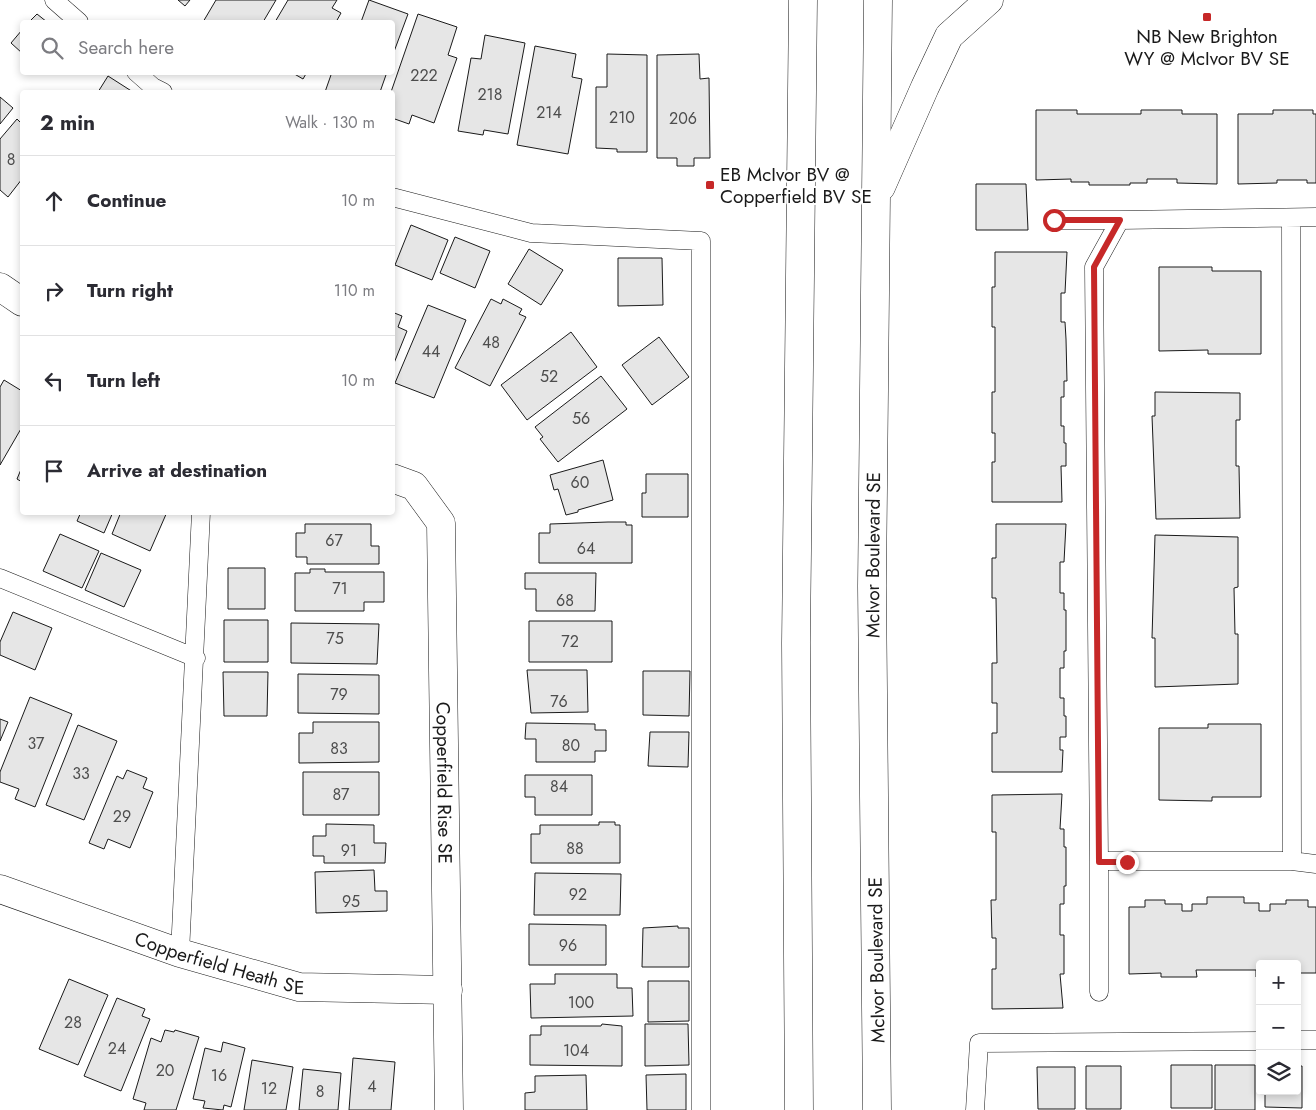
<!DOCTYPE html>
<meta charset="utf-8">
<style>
:root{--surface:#fff;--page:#f7f7f7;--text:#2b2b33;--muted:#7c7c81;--line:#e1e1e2}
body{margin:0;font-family:Jost,sans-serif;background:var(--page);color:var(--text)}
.controls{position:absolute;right:15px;bottom:15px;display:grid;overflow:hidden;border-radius:5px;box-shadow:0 2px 8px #0003}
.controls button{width:45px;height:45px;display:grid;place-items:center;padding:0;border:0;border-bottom:1px solid var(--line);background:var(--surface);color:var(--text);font:25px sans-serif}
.stop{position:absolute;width:15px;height:15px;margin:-11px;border:4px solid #c62828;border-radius:50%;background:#fff}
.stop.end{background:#c62828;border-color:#fff;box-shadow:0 1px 5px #0008}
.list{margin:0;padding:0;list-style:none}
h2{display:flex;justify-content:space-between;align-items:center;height:65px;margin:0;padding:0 20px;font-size:21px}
h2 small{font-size:16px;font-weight:400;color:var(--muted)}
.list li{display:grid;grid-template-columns:32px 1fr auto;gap:15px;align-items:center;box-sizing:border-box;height:90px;padding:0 20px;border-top:1px solid var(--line)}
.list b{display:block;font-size:19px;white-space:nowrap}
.list em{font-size:16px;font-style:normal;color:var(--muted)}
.icon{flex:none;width:28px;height:28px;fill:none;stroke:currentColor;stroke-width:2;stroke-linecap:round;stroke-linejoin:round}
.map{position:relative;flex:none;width:1316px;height:1110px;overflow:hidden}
.search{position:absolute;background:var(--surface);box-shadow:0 2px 8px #0003;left:20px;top:20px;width:375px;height:55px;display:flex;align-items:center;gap:12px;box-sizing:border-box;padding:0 18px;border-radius:5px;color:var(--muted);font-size:19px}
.panel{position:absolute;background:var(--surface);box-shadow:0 2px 8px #0003;left:20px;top:90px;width:375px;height:425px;border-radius:5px}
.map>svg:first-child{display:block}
.building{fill:#e6e6e6;stroke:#1a1a1a}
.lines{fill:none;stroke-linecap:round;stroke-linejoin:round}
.service-casing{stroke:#1a1a1a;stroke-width:19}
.minor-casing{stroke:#1a1a1a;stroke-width:29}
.secondary-casing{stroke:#1a1a1a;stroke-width:29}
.service{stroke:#fff;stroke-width:18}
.minor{stroke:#fff;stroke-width:28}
.secondary{stroke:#fff;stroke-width:28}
.route{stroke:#c62828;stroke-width:6}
.poi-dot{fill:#c62828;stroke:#fff;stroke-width:2}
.labels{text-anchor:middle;stroke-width:4;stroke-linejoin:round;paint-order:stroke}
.number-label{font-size:16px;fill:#4d4d4d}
.poi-label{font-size:19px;fill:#1a1a1a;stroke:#fff}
.street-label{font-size:19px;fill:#1a1a1a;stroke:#fff}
</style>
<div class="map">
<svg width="1316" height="1110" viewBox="0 0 1316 1110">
<rect width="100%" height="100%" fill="#fff"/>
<path class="building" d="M 178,0 L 190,0 L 185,6 Z
M 216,0 L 276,0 L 263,22 L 203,22 Z
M 288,0 L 337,0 L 332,8 L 341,13 L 336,22 L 275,22 Z
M 369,0 L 408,14 L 392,57 L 392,22 L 361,22 Z
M 37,14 L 47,22 L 29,22 Z
M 418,14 L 457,27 L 448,55 L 457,58 L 434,123 L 412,115 L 409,124 L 392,118 L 391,92 Z
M 22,30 L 22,53 L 11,43 Z
M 485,35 L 525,43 L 508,134 L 484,130 L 483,135 L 458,131 L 471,58 L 481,59 Z
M 535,46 L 576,54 L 572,77 L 582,79 L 568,154 L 517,145 Z
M 607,54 L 647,55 L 647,152 L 617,152 L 617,149 L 596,148 L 596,87 L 607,87 Z
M 699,54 L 700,79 L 709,78 L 710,158 L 694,158 L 694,166 L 677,166 L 677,158 L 657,158 L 657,55 Z
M 291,72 L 307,72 L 303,79 Z
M 332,72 L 387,72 L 380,92 L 325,92 Z
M 108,76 L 133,92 L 98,92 Z
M 0,97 L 13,108 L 0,124 Z
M 1036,110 L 1077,110 L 1077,114 L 1141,114 L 1141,110 L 1182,110 L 1182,114 L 1217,114 L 1217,184 L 1177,183 L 1177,179 L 1147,179 L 1147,183 L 1130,183 L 1130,185 L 1089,185 L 1089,182 L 1071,182 L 1071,179 L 1036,180 Z
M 1273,110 L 1313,110 L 1313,114 L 1316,114 L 1316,183 L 1307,183 L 1307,180 L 1277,180 L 1277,183 L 1238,184 L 1238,114 L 1273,114 Z
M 17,119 L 22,124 L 22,179 L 8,197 L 0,190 L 0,139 Z
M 976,184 L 1026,184 L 1028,230 L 976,230 Z
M 411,225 L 448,240 L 432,280 L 395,265 Z
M 455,237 L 490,251 L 475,288 L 440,273 Z
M 529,249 L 563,270 L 541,305 L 508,284 Z
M 995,252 L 1067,252 L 1065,293 L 1061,293 L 1061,322 L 1065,322 L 1066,339 L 1067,381 L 1064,381 L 1064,397 L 1061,397 L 1061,426 L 1064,426 L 1064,443 L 1066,443 L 1066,466 L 1061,466 L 1062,502 L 992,502 L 992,462 L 995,462 L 995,433 L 992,433 L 992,392 L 995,392 L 995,327 L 992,327 L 992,287 L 995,287 Z
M 618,258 L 662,258 L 663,305 L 618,306 Z
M 1159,267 L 1212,267 L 1212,271 L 1261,271 L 1261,354 L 1208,354 L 1208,350 L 1159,351 Z
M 491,299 L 501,304 L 503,299 L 522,309 L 519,314 L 526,317 L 490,386 L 455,368 Z
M 428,305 L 466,320 L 434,398 L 395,383 Z
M 392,312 L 402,316 L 398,327 L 407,331 L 392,368 Z
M 571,332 L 597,367 L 527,420 L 501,385 Z
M 659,337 L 689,377 L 652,405 L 622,365 Z
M 601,376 L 627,409 L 558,462 L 540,439 L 543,437 L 535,427 Z
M 4,380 L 22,391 L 22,427 L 0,465 L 0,387 Z
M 1155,392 L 1240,393 L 1240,420 L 1236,420 L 1236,466 L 1239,466 L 1240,518 L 1156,519 L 1152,416 L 1155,416 Z
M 603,460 L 613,500 L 578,510 L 578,512 L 566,515 L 558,489 L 554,490 L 550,475 Z
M 22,467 L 22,482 L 17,479 Z
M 646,474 L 688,474 L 688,517 L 642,517 L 642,493 L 646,493 Z
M 81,512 L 113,512 L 104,533 L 77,521 Z
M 121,512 L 167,512 L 150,551 L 112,534 Z
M 608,522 L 626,522 L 626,525 L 632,525 L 632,563 L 539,563 L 539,533 L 550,533 L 550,524 Z
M 305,524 L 371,524 L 371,546 L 379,546 L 379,564 L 307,564 L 307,557 L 296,557 L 296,533 L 305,533 Z
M 996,524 L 1066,524 L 1064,562 L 1060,562 L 1060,593 L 1064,593 L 1064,610 L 1066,610 L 1066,651 L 1064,651 L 1064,668 L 1060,668 L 1060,698 L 1064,698 L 1064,716 L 1066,716 L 1066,737 L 1060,737 L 1060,750 L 1063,750 L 1062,772 L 992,772 L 992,733 L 997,733 L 997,703 L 992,703 L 992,663 L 997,663 L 996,598 L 992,598 L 992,558 L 996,558 Z
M 60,534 L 99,551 L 82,588 L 43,571 Z
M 1155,535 L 1238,537 L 1238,587 L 1234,588 L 1235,634 L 1238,634 L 1238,684 L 1155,687 L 1155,638 L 1152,638 Z
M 101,553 L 141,570 L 124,607 L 85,590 Z
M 228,568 L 265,568 L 265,609 L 228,609 Z
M 310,569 L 325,569 L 325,572 L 384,572 L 384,602 L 364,602 L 364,611 L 295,611 L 295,573 L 310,573 Z
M 525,573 L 596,573 L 595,611 L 536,611 L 536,589 L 525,589 Z
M 13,612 L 52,628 L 35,670 L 0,655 L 0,642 Z
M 224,620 L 268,620 L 268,662 L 224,662 Z
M 529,621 L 612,621 L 612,662 L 529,662 Z
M 291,623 L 379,624 L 377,664 L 291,663 Z
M 527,670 L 587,670 L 588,712 L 531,713 Z
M 643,671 L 690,671 L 689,716 L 643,715 Z
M 223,672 L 268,672 L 267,716 L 224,716 Z
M 298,674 L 379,675 L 379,714 L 298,713 Z
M 30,697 L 72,714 L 35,807 L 15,799 L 19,789 L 0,782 L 0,772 Z
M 0,719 L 8,722 L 0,741 Z
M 313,722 L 379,722 L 379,762 L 299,763 L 299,733 L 313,733 Z
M 526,723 L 595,724 L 595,730 L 606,730 L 606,751 L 595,751 L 595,762 L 536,762 L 536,739 L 525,739 Z
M 1208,724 L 1261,724 L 1261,797 L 1212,797 L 1212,801 L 1159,800 L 1159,728 L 1208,728 Z
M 78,725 L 117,741 L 84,820 L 46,805 Z
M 650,732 L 689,732 L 688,767 L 648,766 Z
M 127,770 L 147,778 L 143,788 L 153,792 L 130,848 L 108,839 L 104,849 L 89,843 L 117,776 L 123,779 Z
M 303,772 L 379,772 L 379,815 L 303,815 Z
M 525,775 L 592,775 L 592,815 L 535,815 L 535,797 L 525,797 Z
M 1062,794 L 1060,829 L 1064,829 L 1064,847 L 1066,847 L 1066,886 L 1064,886 L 1064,904 L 1060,904 L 1060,935 L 1064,935 L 1064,974 L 1060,974 L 1063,1008 L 992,1009 L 992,969 L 996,969 L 996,938 L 992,938 L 991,900 L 996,900 L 996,832 L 992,832 L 992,795 Z
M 599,822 L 615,822 L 615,825 L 620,825 L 620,863 L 531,863 L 531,834 L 540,834 L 540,825 L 599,825 Z
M 326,824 L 374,825 L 374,843 L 386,843 L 385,863 L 324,863 L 324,856 L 313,856 L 313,836 L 326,836 Z
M 374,870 L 375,891 L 387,891 L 387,911 L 316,913 L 315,872 Z
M 535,873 L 621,874 L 620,915 L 534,915 Z
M 1207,897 L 1244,897 L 1244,903 L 1259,903 L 1259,911 L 1270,911 L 1270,904 L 1286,904 L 1286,900 L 1308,900 L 1308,907 L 1316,907 L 1316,973 L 1297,973 L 1297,964 L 1260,964 L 1260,977 L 1256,977 L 1256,970 L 1196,970 L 1197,977 L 1161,977 L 1161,973 L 1129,974 L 1129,907 L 1145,907 L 1145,900 L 1165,900 L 1165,904 L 1182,904 L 1182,911 L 1192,911 L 1192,904 L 1207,904 Z
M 529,924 L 606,925 L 606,965 L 529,965 Z
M 678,926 L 678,928 L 689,928 L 689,967 L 642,967 L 643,928 Z
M 555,974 L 617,974 L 617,988 L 632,988 L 633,1016 L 531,1018 L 530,984 L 555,984 Z
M 69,979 L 108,995 L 78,1065 L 39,1049 Z
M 648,981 L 689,981 L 689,1021 L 648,1022 Z
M 117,998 L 145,1009 L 142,1016 L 150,1019 L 121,1091 L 84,1076 Z
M 602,1024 L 622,1026 L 622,1066 L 530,1065 L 530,1035 L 541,1035 L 541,1026 L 601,1026 Z
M 645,1024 L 688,1024 L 689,1065 L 645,1066 Z
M 165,1030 L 174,1032 L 175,1030 L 199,1037 L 176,1110 L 144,1110 L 146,1103 L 133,1099 L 151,1038 L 161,1042 Z
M 223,1042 L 245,1048 L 231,1107 L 224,1105 L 223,1110 L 203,1108 L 205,1101 L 193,1099 L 205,1048 L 221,1052 Z
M 353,1058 L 395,1062 L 391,1110 L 349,1110 Z
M 252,1060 L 293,1067 L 286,1110 L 244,1110 Z
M 1171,1065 L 1212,1065 L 1212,1108 L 1171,1108 Z
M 1215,1065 L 1255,1065 L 1255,1110 L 1215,1110 Z
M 1086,1066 L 1121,1066 L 1121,1109 L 1086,1109 Z
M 1297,1066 L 1302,1066 L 1302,1108 L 1265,1107 L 1265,1091 L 1297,1091 Z
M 1037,1067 L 1075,1067 L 1075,1109 L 1038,1109 Z
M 303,1069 L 341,1073 L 338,1110 L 299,1110 Z
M 686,1074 L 686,1110 L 647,1110 L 646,1075 Z
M 586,1075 L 587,1110 L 525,1110 L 525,1093 L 535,1092 L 535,1076 Z"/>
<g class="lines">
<g class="service-casing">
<path id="service" d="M 54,0 L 79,22
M 136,72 L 153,87 L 163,92
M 392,197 L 531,233 L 701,241 L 701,1110
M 1316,217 L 1120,220 L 1094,267 L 1099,861 L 1292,861 L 1316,864
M 1291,218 L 1292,861
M 1054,220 L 1120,220
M 0,578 L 196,658
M 1099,861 L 1099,992
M 180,953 L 201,512
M 1297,1040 L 1316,1040
M 975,1110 L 979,1043 L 1260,1041"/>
</g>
<g class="minor-casing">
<g id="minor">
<path d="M 0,287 L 22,302"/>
<path id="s1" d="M 392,478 L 414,486 L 441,523 L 449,1110"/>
<path id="s2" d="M 0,889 L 180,953 L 299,987 L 448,990"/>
</g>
</g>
<g class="secondary-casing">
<g id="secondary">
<path d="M 881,187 L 925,87 L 949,36 L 989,0"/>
<path d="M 799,1110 L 796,643 L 803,0"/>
<path id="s3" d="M 877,1110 L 872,586 L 878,0"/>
</g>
</g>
<use href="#service" class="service"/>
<use href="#minor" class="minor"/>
<use href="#secondary" class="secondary"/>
</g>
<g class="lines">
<path class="route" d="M 1054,220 L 1120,220 L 1094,267 L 1099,862 L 1127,862"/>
</g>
<g class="poi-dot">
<rect x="1202" y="12" width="10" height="10" rx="2.5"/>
<rect x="705" y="180" width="10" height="10" rx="2.5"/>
</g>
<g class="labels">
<g class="number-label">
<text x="424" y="81">222</text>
<text x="490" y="100">218</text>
<text x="549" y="118">214</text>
<text x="622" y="123">210</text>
<text x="683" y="124">206</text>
<text x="11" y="165">8</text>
<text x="491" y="348">48</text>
<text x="431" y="357">44</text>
<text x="549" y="382">52</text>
<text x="581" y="424">56</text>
<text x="580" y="488">60</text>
<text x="334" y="546">67</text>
<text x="586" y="554">64</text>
<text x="340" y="594">71</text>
<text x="565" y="606">68</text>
<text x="335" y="644">75</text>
<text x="570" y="647">72</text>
<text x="339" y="700">79</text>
<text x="559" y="707">76</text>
<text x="36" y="749">37</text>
<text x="571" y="751">80</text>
<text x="339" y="754">83</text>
<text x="81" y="779">33</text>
<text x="559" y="792">84</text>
<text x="341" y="800">87</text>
<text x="122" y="822">29</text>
<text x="575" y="854">88</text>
<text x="349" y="856">91</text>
<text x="578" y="900">92</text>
<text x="351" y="907">95</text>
<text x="568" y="951">96</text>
<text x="581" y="1008">100</text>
<text x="73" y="1028">28</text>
<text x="117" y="1054">24</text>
<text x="576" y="1056">104</text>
<text x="165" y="1076">20</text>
<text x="219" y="1081">16</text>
<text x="372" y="1092">4</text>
<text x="269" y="1094">12</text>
<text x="320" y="1097">8</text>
</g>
<g class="poi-label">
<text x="1207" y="43">NB New Brighton<tspan x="1207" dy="22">WY @ McIvor BV SE</tspan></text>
<text x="720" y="181" text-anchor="start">EB McIvor BV @<tspan x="720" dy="22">Copperfield BV SE</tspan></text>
</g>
<g class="street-label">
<text dy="7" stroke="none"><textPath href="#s3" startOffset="555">McIvor Boulevard SE</textPath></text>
<text dy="7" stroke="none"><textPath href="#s1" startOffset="329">Copperfield Rise SE</textPath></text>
<text transform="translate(876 960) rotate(-91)" y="7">McIvor Boulevard SE</text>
<text dy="7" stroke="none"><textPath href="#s2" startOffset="232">Copperfield Heath SE</textPath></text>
</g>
</g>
</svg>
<div class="controls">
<button>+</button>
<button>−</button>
<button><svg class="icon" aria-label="layers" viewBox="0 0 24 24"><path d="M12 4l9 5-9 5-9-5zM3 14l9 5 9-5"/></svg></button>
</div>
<div class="stop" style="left:1054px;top:220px"></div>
<div class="stop end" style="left:1127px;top:862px"></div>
<div class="search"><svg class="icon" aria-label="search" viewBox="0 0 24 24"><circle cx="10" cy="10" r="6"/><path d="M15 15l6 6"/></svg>Search here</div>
<section class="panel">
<h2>2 min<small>Walk · 130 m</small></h2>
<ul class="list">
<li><svg class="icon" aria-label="ahead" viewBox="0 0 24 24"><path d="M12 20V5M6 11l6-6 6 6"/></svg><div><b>Continue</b></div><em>10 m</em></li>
<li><svg class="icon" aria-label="right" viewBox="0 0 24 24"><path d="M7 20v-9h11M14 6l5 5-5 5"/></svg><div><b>Turn right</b></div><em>110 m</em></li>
<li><svg class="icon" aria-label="left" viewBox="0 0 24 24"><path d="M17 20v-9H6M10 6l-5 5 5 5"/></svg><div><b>Turn left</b></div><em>10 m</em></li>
<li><svg class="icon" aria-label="arrive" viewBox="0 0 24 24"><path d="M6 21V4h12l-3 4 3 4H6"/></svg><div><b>Arrive at destination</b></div></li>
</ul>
</section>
</div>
